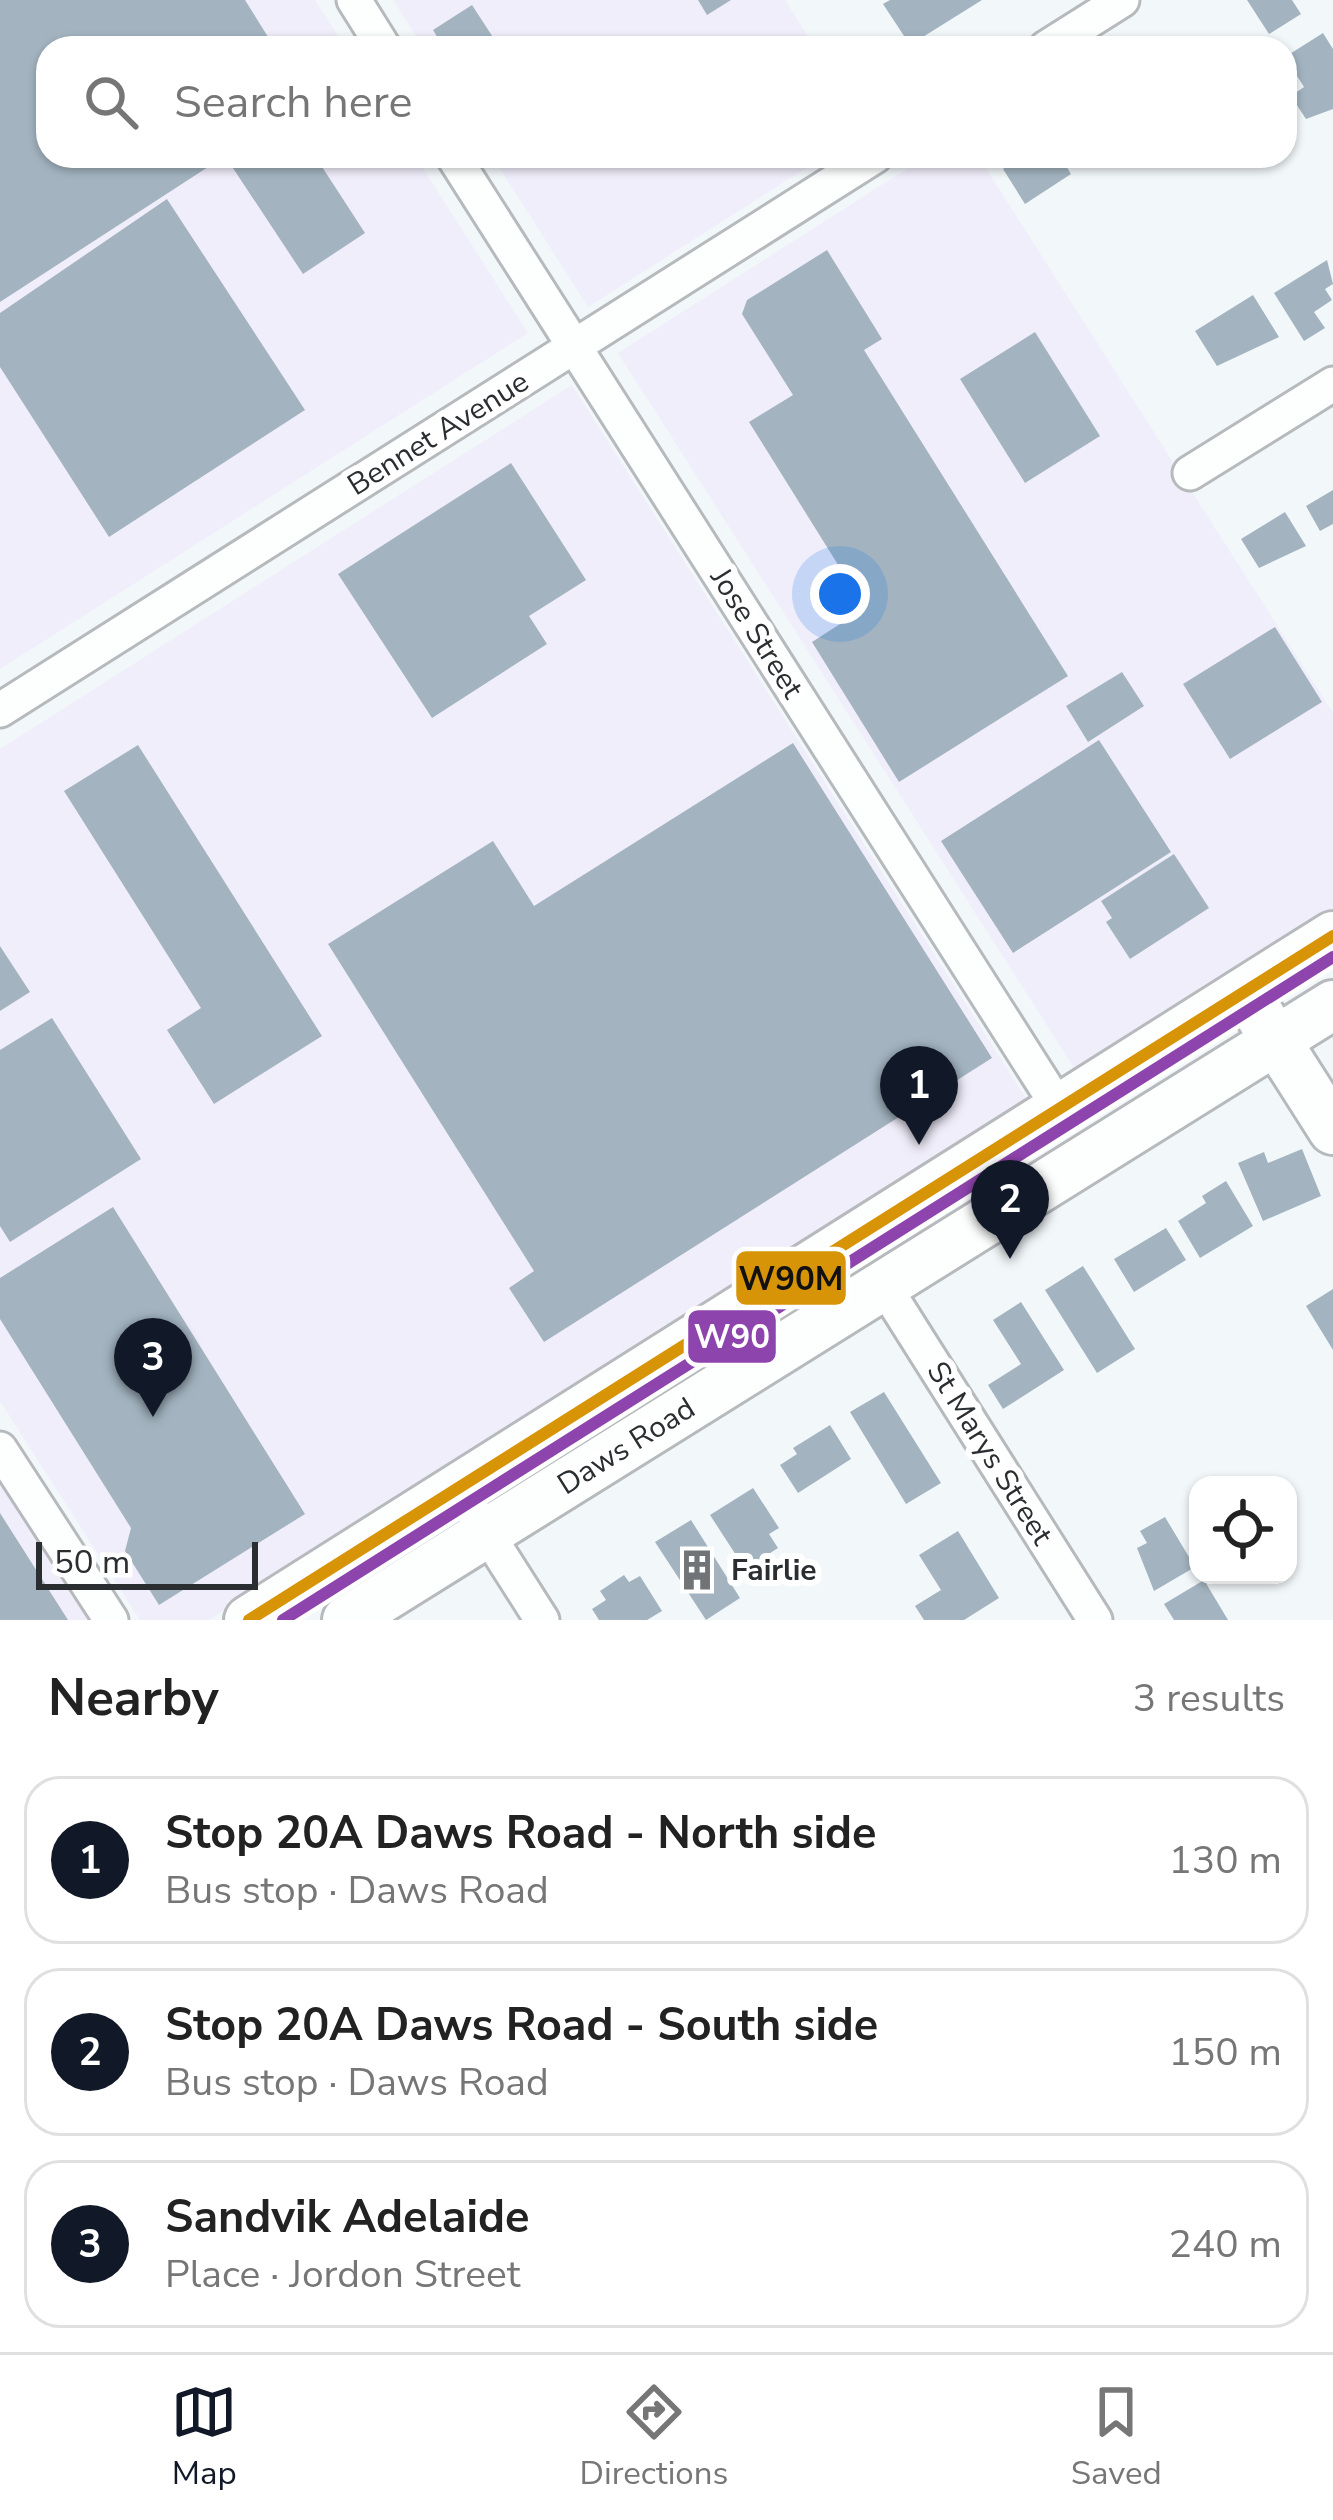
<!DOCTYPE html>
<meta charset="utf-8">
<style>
:root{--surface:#fff;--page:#f2f2f2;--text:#222;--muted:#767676;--line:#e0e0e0;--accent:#111827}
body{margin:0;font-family:"Nunito Sans",sans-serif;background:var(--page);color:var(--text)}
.controls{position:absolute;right:36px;bottom:36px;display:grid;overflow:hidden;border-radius:24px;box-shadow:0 3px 9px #0004}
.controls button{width:108px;height:108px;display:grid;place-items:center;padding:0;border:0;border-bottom:3px solid var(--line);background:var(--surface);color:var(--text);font:60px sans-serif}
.scale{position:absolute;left:36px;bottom:30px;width:222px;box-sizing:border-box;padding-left:12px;border:6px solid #2a2e31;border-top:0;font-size:33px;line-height:42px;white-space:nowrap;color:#2a2e31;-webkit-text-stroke:9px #fff;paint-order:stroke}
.you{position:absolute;left:840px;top:594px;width:42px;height:42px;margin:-30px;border:9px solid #fff;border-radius:50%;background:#1a73e8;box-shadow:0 0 0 18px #1a73e833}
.badge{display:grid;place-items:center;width:78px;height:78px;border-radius:50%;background:var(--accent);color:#fff;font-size:39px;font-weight:700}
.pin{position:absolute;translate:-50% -99px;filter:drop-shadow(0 3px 6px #0008)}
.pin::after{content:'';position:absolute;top:63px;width:42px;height:36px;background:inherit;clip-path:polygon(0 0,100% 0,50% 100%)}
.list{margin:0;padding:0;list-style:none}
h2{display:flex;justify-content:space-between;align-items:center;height:156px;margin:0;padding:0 48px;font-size:51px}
h2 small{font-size:39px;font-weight:400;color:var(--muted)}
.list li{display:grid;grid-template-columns:78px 1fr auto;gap:36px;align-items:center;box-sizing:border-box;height:168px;margin:0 24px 24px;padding:0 24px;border:3px solid var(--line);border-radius:36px}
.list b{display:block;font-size:45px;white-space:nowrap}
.list p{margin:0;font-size:39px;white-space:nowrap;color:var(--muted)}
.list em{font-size:39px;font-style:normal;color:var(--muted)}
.icon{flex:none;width:66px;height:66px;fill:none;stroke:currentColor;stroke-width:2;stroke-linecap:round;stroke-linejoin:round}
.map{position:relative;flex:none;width:1333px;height:1620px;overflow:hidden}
.search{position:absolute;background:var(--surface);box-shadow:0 3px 9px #0004;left:36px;right:36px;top:36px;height:132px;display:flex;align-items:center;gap:30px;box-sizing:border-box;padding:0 42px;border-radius:36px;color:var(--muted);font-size:45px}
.sheet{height:732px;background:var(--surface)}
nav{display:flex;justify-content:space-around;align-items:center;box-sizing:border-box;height:168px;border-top:3px solid var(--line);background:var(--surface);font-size:33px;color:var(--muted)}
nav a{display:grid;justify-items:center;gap:6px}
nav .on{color:var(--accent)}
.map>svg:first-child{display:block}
.industrial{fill:#f1eefb}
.building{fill:#a3b4c0}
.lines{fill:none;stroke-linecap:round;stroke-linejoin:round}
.street-casing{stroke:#b7babd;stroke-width:39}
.secondary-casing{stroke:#b7babd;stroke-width:54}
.street{stroke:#fdfefe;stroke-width:33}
.secondary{stroke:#fdfefe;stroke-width:48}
.bus-1-casing{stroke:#fff;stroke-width:21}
.bus-2-casing{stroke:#fff;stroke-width:21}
.bus-1{stroke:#d89407;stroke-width:12}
.bus-2{stroke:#8e44ad;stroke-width:12}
.labels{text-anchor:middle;stroke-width:12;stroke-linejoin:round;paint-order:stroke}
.street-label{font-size:30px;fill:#2a2e31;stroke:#fff}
.poi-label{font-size:30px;font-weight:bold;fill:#2a2e31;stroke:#fff;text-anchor:start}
.line-badge{stroke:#fff;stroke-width:4.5}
.badge-label{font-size:33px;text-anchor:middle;font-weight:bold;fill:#fff}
.pale-badge-label{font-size:33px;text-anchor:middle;font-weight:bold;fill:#111}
</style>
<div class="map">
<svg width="1333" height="1620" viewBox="0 0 1333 1620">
<rect width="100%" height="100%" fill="#f2f7fa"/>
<path class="industrial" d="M 0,0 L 315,0 L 346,48 L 48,48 L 48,156 L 415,156 L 528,333 L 0,669 Z
M 393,0 L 785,0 L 815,48 L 424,48 Z
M 492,156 L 825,156 L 588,307 Z
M 927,156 L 978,156 L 1333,713 L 1333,912 L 1078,1074 L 618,353 Z
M 572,385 L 1027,1100 L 209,1620 L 140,1620 L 0,1401 L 0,749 Z
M 0,1479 L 90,1620 L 0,1620 Z"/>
<path class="building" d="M 0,0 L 245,0 L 275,48 L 48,48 L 48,156 L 225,156 L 0,302 Z
M 698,0 L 731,0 L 707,15 Z
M 890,0 L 982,0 L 910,45 L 883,4 Z
M 1247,0 L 1292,0 L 1301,14 L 1269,34 Z
M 472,5 L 500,48 L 444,48 L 433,30 Z
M 1323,33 L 1333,49 L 1333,109 L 1306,119 L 1291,96 L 1304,87 L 1285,57 Z
M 225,156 L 315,156 L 365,233 L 303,274 Z
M 1024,156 L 1060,156 L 1071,174 L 1025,204 L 1003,169 Z
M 167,199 L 305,410 L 109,537 L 0,367 L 0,313 Z
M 827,250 L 882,339 L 864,350 L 1068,676 L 899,782 L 812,642 L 865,608 L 749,422 L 793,395 L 742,314 L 747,300 Z
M 1327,260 L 1333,284 L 1325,289 L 1332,300 L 1314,312 L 1325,328 L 1304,341 L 1274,293 Z
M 1253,295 L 1279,337 L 1217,366 L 1195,331 Z
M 1035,332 L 1100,436 L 1025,483 L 960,379 Z
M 511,463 L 586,580 L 529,616 L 547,644 L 432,718 L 338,574 Z
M 1333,490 L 1333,524 L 1320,531 L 1306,506 Z
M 1285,512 L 1306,546 L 1259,568 L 1241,539 Z
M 1275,627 L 1322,702 L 1230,759 L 1183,684 Z
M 1122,672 L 1144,706 L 1088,742 L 1066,706 Z
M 1099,740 L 1171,852 L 1013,953 L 941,841 Z
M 793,743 L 992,1058 L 544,1342 L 509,1288 L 534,1271 L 328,944 L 493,841 L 534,906 Z
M 138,745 L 322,1036 L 214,1104 L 167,1030 L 201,1008 L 64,791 Z
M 1174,854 L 1209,908 L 1130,959 L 1106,922 L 1112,918 L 1101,901 Z
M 0,946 L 30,992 L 0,1011 Z
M 52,1018 L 141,1159 L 10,1242 L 0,1226 L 0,1050 Z
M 1302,1149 L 1321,1196 L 1263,1221 L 1238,1163 L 1264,1152 L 1268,1163 Z
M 1226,1181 L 1253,1226 L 1200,1258 L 1178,1221 L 1206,1203 L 1202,1196 Z
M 113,1207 L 305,1514 L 159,1605 L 125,1551 L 131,1528 L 0,1319 L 0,1278 Z
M 1166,1228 L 1186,1260 L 1134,1292 L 1114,1259 Z
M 1083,1266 L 1135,1349 L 1097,1373 L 1045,1290 Z
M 1333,1289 L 1333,1350 L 1306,1306 Z
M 1021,1302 L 1064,1370 L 1003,1409 L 988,1385 L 1021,1364 L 993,1320 Z
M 884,1392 L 941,1483 L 906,1504 L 850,1412 Z
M 830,1425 L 851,1459 L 798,1493 L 780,1465 L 797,1454 L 793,1448 Z
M 753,1488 L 779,1528 L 769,1534 L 778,1548 L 745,1569 L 710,1515 Z
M 0,1513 L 68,1620 L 0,1620 Z
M 1165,1517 L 1195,1567 L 1154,1591 L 1137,1548 L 1147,1543 L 1140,1531 Z
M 691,1520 L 740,1598 L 706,1620 L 655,1542 Z
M 958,1531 L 999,1598 L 964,1620 L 924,1620 L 915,1606 L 941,1590 L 919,1555 Z
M 624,1575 L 629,1582 L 640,1576 L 662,1611 L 647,1620 L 599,1620 L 592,1609 L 606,1600 L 600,1591 Z
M 1204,1580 L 1228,1620 L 1174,1620 L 1164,1604 Z"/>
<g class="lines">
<g class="street-casing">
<path id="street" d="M 354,0 L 384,48
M 1046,48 L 1122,0
M 453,156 L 1061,1111
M 1190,473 L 1333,384
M 0,710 L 875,156
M 884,1286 L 1095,1620
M 0,1449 L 111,1620
M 460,1491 L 542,1620"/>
</g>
<g class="secondary-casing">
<path id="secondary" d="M 1261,1017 L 1333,1130
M 249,1620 L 1333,936
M 347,1620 L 1333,1005"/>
</g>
<use href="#street" class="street"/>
<use href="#secondary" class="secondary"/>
<g class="bus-1-casing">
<path id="bus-1" d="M 249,1620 L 1333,936"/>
</g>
<g class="bus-2-casing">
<path id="bus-2" d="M 283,1620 L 1333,957"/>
</g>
<use href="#bus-1" class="bus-1"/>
<use href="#bus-2" class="bus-2"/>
</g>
<defs>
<g id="building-bare" transform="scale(3.24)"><path d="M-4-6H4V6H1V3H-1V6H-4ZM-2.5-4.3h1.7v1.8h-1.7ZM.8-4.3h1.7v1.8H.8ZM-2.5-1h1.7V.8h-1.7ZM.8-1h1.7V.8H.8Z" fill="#707477" stroke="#fff" stroke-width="2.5" paint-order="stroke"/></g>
</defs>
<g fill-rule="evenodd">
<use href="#building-bare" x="697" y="1570"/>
</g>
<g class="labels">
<g class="street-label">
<text transform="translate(438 433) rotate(-32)" y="10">Bennet Avenue</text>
<text transform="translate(757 633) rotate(58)" y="10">Jose Street</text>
<text transform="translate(626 1446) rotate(-32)" y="10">Daws Road</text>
<text transform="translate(990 1453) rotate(58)" y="10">St Marys Street</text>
</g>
<g class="poi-label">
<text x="731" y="1580">Fairlie</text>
</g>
</g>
<g class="line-badge">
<rect x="734" y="1249" width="114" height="58" rx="12" fill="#d89407"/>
<rect x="686" y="1308" width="92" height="57" rx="12" fill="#8e44ad"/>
</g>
<g class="badge-label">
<text x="732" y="1348">W90</text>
</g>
<g class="pale-badge-label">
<text x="791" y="1290">W90M</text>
</g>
</svg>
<div class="controls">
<button><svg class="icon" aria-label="locate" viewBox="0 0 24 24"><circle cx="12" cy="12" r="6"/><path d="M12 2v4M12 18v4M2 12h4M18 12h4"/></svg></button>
</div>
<div class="scale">50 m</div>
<div class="you"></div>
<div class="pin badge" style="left:919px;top:1145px">1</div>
<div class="pin badge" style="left:1010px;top:1259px">2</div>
<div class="pin badge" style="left:153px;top:1417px">3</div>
<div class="search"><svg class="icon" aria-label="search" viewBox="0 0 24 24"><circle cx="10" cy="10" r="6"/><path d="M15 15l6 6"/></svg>Search here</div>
</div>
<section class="sheet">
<h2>Nearby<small>3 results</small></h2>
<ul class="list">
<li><span class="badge">1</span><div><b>Stop 20A Daws Road - North side</b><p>Bus stop · Daws Road</p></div><em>130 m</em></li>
<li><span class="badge">2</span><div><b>Stop 20A Daws Road - South side</b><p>Bus stop · Daws Road</p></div><em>150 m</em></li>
<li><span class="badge">3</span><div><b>Sandvik Adelaide</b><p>Place · Jordon Street</p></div><em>240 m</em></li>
</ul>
</section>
<nav>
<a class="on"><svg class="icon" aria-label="map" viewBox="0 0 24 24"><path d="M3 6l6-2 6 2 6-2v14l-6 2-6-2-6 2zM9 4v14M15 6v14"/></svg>Map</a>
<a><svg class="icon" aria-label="directions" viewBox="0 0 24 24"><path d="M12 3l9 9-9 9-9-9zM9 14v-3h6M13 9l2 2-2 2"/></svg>Directions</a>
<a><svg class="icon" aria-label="saved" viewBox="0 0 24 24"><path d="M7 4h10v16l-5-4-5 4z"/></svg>Saved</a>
</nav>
